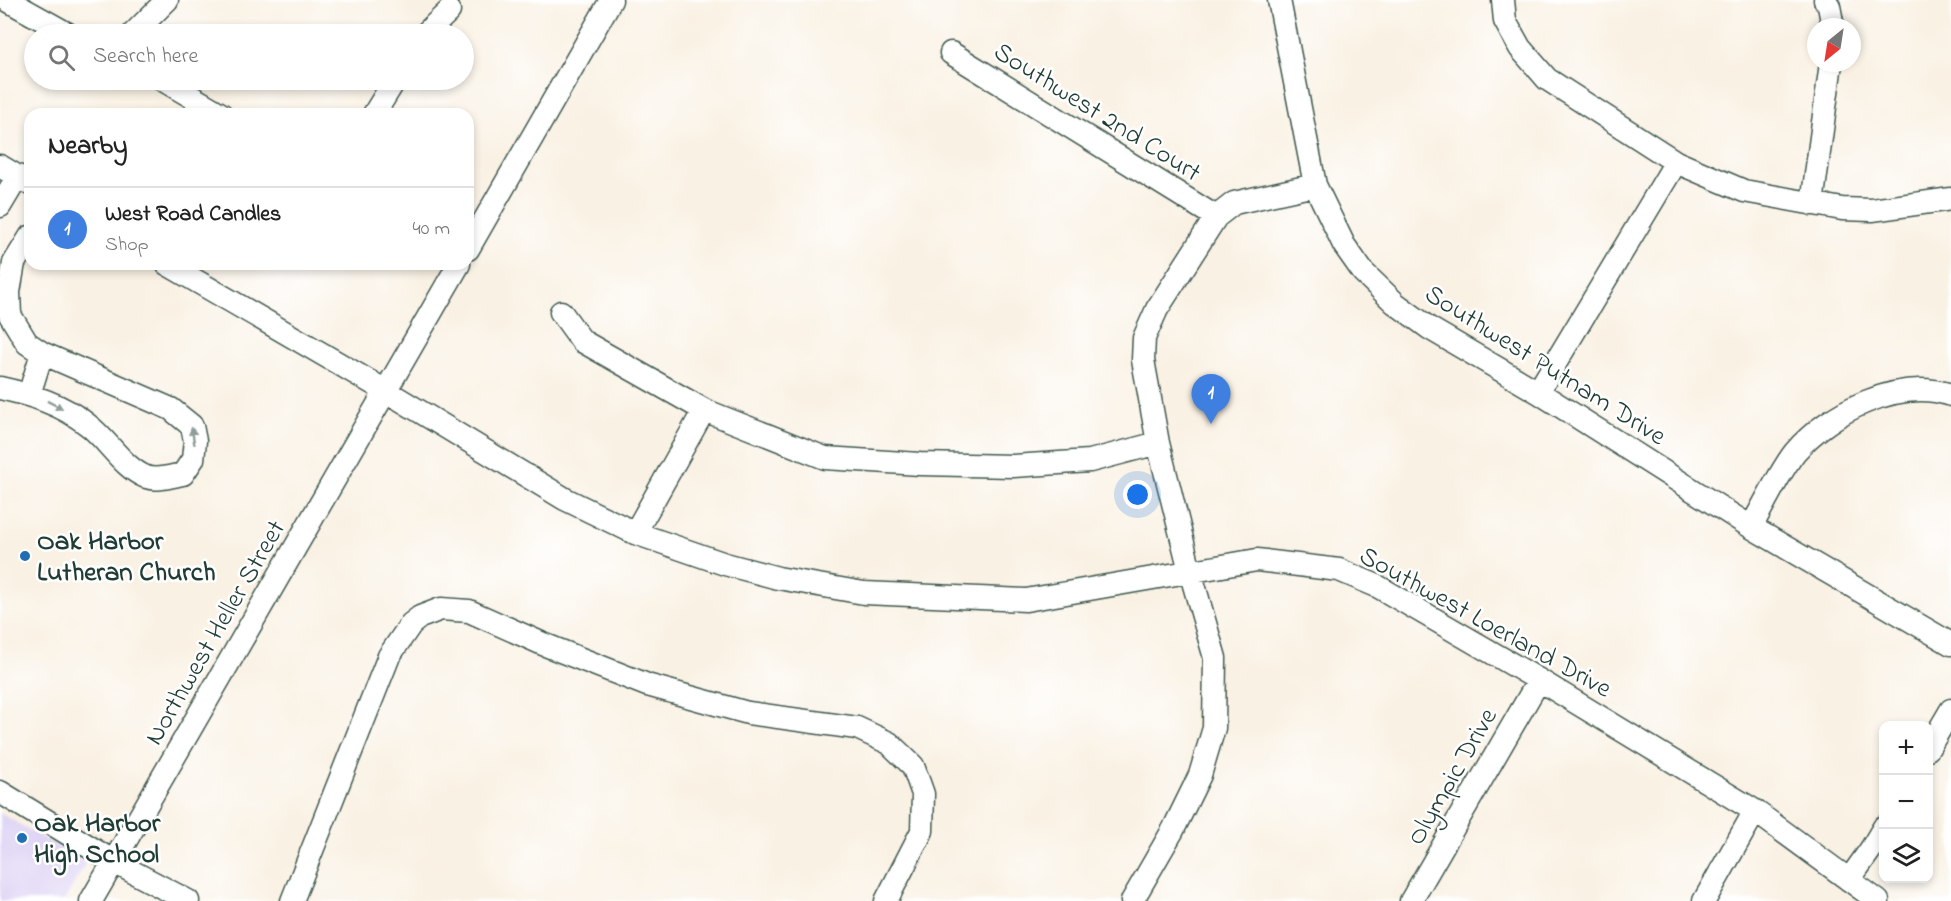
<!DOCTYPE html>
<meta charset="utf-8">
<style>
:root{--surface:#fff;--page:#f6f6f6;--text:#222;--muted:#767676;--line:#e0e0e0;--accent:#2563eb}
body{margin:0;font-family:"Indie Flower",sans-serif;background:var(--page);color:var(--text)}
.controls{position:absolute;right:18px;bottom:18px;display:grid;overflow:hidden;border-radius:12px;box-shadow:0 3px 9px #0003}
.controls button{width:54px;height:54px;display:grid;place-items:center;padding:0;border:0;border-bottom:2px solid var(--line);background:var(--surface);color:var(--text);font:30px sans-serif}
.compass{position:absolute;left:1807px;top:18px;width:54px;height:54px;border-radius:50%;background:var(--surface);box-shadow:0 3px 9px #0003;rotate:210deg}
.you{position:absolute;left:1138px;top:495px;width:21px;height:21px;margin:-15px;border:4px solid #fff;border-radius:50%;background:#1a73e8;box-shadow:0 0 0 9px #1a73e833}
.badge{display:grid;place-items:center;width:39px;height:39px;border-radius:50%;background:var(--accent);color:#fff;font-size:20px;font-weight:700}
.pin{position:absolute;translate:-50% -50px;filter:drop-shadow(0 2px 3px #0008)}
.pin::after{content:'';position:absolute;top:32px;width:21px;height:18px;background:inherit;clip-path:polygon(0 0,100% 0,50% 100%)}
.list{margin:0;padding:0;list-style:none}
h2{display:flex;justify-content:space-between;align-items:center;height:78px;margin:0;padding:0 24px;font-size:26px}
h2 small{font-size:20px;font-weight:400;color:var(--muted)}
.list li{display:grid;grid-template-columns:39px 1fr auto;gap:18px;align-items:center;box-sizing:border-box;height:84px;padding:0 24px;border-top:2px solid var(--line)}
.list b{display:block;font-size:22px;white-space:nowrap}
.list p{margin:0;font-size:20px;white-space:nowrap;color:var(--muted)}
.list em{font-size:20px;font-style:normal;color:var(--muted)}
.icon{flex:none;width:33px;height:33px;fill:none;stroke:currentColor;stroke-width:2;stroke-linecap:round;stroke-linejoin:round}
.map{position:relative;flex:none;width:1951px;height:901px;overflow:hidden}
.search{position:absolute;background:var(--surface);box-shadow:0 3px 9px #0003;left:24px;top:24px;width:450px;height:66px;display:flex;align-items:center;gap:15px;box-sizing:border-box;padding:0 21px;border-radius:33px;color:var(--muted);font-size:22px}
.panel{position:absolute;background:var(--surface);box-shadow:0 3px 9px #0003;left:24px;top:108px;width:450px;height:162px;border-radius:18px}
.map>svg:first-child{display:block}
.built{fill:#dfd5f5}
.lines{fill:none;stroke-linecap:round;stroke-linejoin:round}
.minor-casing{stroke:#40584e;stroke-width:25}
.minor{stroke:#fff;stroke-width:22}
.oneway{fill:#8f9e9a}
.poi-dot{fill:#1f6fb2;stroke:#fff;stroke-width:2}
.labels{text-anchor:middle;stroke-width:5;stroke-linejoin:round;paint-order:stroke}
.street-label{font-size:27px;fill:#1f3d34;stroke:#fff}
.poi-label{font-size:27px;font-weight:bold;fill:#1f3d34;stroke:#fff;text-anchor:start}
</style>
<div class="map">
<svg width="1951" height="901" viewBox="0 0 1951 901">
<rect width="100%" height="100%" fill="#fff"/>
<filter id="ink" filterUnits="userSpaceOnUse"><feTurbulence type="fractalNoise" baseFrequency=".0167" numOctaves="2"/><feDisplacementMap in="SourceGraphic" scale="12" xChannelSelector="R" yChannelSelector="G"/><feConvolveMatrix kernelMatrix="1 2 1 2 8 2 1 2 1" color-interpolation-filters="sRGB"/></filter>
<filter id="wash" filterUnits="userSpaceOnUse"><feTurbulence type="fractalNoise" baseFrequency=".008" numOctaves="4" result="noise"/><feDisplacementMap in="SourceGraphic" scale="24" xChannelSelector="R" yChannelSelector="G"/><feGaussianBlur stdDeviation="1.35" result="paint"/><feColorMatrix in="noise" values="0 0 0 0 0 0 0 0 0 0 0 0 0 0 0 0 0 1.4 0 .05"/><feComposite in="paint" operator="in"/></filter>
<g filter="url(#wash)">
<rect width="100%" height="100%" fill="#f9f1e3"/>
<path class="built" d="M 0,813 L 86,863 L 64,901 L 0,901 Z"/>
</g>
<g filter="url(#ink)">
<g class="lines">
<g class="minor-casing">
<path id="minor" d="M 7,0 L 68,34
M 1279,0 L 1315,185 L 1344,245 L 1363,272 L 1395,303 L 1429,328 L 1538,392 L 1751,527 L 1951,644
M 1503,0 L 1505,21 L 1520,48 L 1547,79 L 1676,162 L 1744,191 L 1842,209 L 1872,210 L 1951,199
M 1825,0 L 1829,6 L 1833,27
M 133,34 L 167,0
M 425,34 L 449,11
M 951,53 L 1216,217
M 163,80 L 221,114
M 374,114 L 395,80
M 0,166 L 30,184
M 1812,204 L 1831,63
M 0,206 L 18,176
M 468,249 L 611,0
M 167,264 L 386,391 L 565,499 L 635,533 L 725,564 L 778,578 L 864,593 L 1026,600 L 1257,560 L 1339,570 L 1377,586 L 1539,680 L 1755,811 L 1878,901
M 561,312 L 582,341 L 704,410 L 825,458 L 920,464 L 1013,466 L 1090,461 L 1158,443
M 0,388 C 32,395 62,404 88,425 C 107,439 123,468 146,477 C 157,481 172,476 183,474 L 193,459 L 195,441 L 192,426 L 171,409 L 42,353 L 27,343 L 10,315 L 9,292 L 14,263 L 30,237
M 1538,392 L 1676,162
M 29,395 L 42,353
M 1751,527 C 1764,505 1780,471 1795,452 C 1829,412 1899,377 1951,395
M 635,533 L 704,410
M 1928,749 L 1951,710
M 0,792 L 114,862 L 188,901
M 1849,880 L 1871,849 L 1884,827
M 91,901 L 459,264
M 292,901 L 389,656 L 411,624 L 420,617 L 441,609 L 469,611 L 543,644 L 647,685 L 748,713 L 857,728 L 889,743 L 913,766 L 923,794 L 922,831 L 886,901
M 1132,901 L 1173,830 L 1200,775 L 1214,728 L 1215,658 L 1190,571 L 1158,443 L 1143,360 L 1144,338 L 1157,309 L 1216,217 L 1234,203 L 1315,185
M 1411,901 L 1539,680
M 1704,901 L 1755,811"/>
</g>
<use href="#minor" class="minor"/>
</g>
<defs><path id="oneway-solid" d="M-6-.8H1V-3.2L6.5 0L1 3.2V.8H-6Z" transform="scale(1.5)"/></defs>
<g class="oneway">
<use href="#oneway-solid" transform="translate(55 405) rotate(27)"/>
<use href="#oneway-solid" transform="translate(193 436) rotate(-100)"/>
</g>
</g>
<g class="poi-dot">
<circle cx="25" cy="556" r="6"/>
<circle cx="22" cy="838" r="6"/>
</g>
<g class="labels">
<g class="street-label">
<text transform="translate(1098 111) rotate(32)" y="9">Southwest 2nd Court</text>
<text transform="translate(1546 364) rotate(32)" y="9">Southwest Putnam Drive</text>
<text transform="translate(1486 621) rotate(29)" y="9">Southwest Loerland Drive</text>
<text transform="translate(214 632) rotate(-60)" y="9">Northwest Heller Street</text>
<text transform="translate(1451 776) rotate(-60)" y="9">Olympic Drive</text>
</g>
<g class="poi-label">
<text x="37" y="549">Oak Harbor<tspan x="37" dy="31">Lutheran Church</tspan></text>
<text x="34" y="831">Oak Harbor<tspan x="34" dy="31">High School</tspan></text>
</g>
</g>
</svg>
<div class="controls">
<button>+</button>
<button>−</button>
<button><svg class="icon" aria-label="layers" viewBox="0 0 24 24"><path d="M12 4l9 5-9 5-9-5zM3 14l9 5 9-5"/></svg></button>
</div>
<svg class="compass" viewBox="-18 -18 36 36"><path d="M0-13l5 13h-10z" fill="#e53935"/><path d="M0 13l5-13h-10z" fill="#767676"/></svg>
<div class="you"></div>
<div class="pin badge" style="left:1211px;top:424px;background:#3f7fe0">1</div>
<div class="search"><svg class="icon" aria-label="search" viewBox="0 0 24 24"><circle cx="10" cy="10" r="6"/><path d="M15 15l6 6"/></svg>Search here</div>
<section class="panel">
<h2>Nearby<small></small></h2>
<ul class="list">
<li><span class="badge" style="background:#3f7fe0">1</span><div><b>West Road Candles</b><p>Shop</p></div><em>40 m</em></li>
</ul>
</section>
</div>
